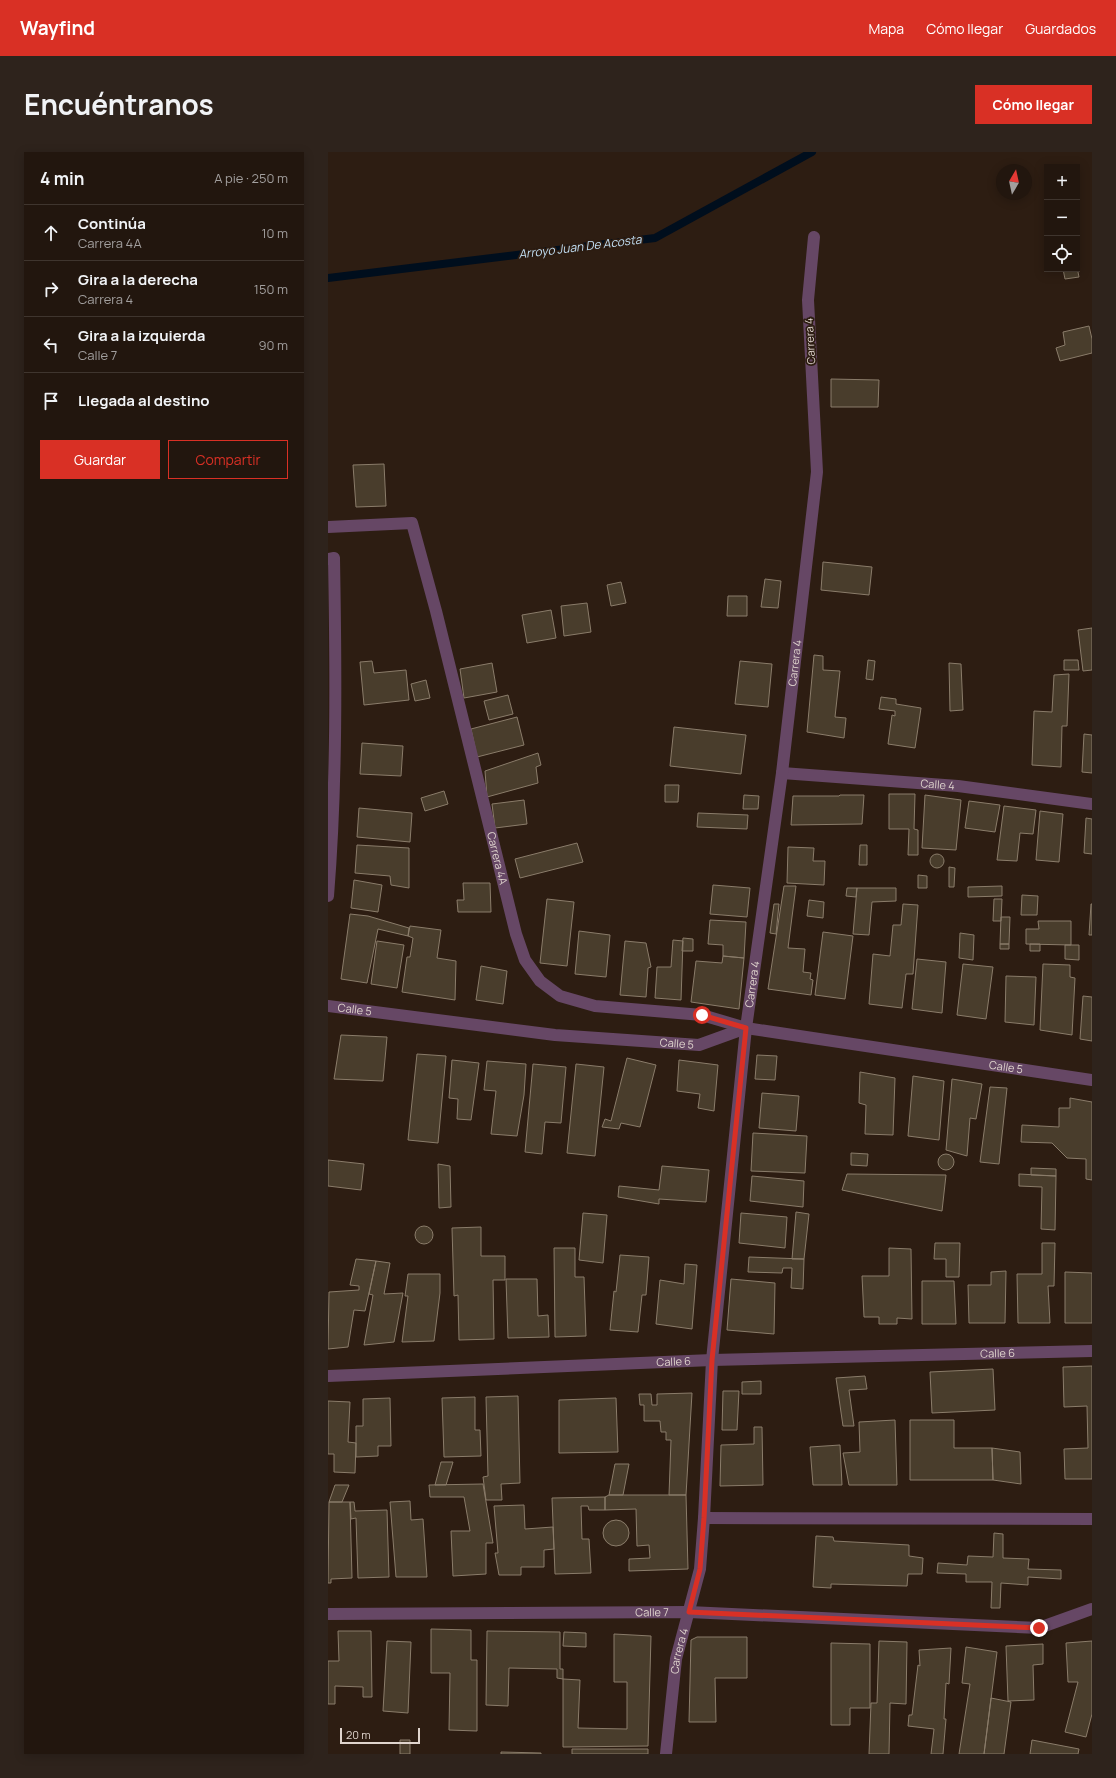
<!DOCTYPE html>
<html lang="es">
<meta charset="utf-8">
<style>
:root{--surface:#22160e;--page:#2e231c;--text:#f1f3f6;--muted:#a29f9e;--line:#3f352e;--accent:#d93025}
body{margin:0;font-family:Manrope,sans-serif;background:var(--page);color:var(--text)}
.controls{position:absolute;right:12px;top:12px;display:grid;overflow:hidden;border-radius:0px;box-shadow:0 2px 10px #0003}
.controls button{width:36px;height:36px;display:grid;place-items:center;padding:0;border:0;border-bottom:1px solid var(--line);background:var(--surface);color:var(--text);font:20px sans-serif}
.compass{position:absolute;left:668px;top:12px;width:36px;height:36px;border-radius:50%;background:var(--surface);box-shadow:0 2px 10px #0003;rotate:9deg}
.scale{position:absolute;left:12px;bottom:10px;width:80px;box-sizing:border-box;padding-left:4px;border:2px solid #dfd4cd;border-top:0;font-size:11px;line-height:14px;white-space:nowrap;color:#dfd4cd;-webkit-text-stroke:3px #2d1d12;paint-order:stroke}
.stop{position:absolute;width:12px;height:12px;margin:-9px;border:3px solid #d93025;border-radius:50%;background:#fff}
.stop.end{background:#d93025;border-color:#fff;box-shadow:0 1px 4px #0008}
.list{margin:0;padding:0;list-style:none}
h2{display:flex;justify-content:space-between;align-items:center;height:52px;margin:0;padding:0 16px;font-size:17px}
h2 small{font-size:13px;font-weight:400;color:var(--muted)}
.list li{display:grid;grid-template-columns:26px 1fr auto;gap:12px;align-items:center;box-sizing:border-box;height:56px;padding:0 16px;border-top:1px solid var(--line)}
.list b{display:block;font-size:15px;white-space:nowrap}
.list p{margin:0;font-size:13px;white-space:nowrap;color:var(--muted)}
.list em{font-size:13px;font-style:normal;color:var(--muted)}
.actions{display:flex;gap:8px;padding:12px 16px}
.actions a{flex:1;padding:9px 0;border:1px solid var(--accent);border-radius:0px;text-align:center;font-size:14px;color:var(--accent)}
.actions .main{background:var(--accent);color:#fff}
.icon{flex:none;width:22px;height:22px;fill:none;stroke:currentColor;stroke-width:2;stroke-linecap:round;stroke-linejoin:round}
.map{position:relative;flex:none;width:764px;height:1602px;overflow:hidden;border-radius:0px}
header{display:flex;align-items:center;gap:24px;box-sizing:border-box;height:56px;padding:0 20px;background:var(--accent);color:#fff}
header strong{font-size:19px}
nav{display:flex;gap:22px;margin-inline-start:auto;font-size:14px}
.intro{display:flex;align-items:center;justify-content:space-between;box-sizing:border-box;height:96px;padding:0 24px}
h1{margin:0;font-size:28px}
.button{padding:10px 18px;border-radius:0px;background:var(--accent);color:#fff;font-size:14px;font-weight:700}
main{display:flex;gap:24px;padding:0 24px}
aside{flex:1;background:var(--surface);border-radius:0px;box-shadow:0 2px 10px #0003}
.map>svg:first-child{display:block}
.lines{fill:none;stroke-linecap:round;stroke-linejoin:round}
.stream{stroke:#000e1d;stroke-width:8}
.building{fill:#493d2c;stroke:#8a7c6a}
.minor{stroke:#664765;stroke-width:12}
.route{stroke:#d93025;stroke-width:5}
.labels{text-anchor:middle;stroke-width:3.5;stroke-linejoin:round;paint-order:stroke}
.street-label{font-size:11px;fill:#dfd4cd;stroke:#2d1d12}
.water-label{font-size:12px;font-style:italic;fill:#c2dff4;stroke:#2d1d12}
</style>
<header>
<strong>Wayfind</strong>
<nav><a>Mapa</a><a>Cómo llegar</a><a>Guardados</a></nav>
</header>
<div class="intro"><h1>Encuéntranos</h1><a class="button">Cómo llegar</a></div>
<main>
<aside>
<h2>4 min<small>A pie · 250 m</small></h2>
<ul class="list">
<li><svg class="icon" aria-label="ahead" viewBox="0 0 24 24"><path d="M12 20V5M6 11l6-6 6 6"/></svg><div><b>Continúa</b><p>Carrera 4A</p></div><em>10 m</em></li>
<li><svg class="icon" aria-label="right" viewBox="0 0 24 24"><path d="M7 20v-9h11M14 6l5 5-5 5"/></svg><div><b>Gira a la derecha</b><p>Carrera 4</p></div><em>150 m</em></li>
<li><svg class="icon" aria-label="left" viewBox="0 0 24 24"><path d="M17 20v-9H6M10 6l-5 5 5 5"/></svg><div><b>Gira a la izquierda</b><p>Calle 7</p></div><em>90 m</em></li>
<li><svg class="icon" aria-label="arrive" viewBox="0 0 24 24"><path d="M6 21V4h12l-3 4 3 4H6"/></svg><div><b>Llegada al destino</b></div></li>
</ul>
<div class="actions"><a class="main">Guardar</a><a>Compartir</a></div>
</aside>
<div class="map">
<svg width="764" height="1602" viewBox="0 0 764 1602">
<rect width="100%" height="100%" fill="#2d1d12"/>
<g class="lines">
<path class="stream" d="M 0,126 L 327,86 L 484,0"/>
</g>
<path class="building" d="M 749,115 L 751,125 L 737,127 L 735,117 L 749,117 Z
M 761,174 L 764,187 L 764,201 L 732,209 L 728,196 L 737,193 L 735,180 Z
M 503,227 L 551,228 L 550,255 L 503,255 Z
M 56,312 L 58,354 L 28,355 L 25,313 Z
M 495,410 L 544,415 L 541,443 L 493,438 Z
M 437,427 L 453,429 L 450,456 L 433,455 Z
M 293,430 L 298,451 L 283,454 L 279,433 Z
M 400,444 L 419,444 L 419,464 L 399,464 Z
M 259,451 L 263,480 L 236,484 L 233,454 Z
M 223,458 L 228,486 L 199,491 L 194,463 Z
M 764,476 L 764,518 L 755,519 L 750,478 Z
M 486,503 L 495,504 L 495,518 L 512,519 L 507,565 L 518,566 L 516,586 L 479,580 Z
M 540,508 L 547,509 L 545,528 L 538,527 Z
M 736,508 L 750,508 L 751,518 L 736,518 Z
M 44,509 L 46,521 L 78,518 L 81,548 L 36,553 L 32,510 Z
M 412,509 L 444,512 L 440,555 L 407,552 Z
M 164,511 L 169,540 L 136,546 L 132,517 Z
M 621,511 L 633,512 L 635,558 L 622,559 Z
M 741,522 L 739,574 L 734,574 L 733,615 L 704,613 L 706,559 L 724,560 L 726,523 Z
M 98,528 L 102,546 L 87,549 L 83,532 Z
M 180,543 L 185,562 L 161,568 L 156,549 Z
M 553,545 L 568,547 L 568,552 L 593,556 L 587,596 L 560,592 L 564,563 L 567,564 L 567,559 L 551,557 Z
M 189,565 L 196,593 L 149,605 L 143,577 Z
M 346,575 L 418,583 L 413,622 L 342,614 Z
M 756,582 L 764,583 L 764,621 L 754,620 Z
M 34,591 L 75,594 L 73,624 L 32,622 Z
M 210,601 L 213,613 L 208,615 L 210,631 L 159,645 L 157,619 Z
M 337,633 L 351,633 L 350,650 L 337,650 Z
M 116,639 L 120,652 L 97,659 L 93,646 Z
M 561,642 L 587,642 L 586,677 L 590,678 L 590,703 L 580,703 L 581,677 L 561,677 Z
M 416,643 L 431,644 L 430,657 L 415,657 Z
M 512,643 L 536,643 L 534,672 L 463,673 L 465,644 L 511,644 Z
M 597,643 L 633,648 L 628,698 L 594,696 Z
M 196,648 L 199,672 L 167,676 L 164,652 Z
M 641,649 L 672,653 L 667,680 L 637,676 Z
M 676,654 L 708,658 L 705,682 L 692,681 L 689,709 L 669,708 Z
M 31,656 L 84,661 L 82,690 L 29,685 Z
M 712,659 L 735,662 L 731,710 L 708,708 Z
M 370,661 L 420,663 L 419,677 L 369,675 Z
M 758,666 L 764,667 L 764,702 L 756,701 Z
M 249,691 L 255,710 L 192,726 L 187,707 Z
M 29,693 L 81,696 L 81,736 L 63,733 L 62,724 L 27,721 Z
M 532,693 L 539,693 L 539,713 L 531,713 Z
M 460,695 L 486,696 L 485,709 L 497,709 L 496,733 L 459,731 Z
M602 709a7 7 0 1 1 14 0a7 7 0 1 1-14 0Z
M 621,715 L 627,716 L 626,735 L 621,735 Z
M 590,723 L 599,724 L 599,736 L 590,736 Z
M 26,728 L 54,733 L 50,760 L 23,756 Z
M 135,731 L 162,731 L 163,760 L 130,760 L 129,748 L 136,748 Z
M 385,733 L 422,736 L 419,765 L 382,762 Z
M 456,734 L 468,734 L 460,796 L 477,797 L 475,820 L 483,821 L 482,827 L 485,828 L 483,843 L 440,837 Z
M 674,734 L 674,744 L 640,745 L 640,735 Z
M 519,736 L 529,736 L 528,745 L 518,744 Z
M 529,736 L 568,736 L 568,749 L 544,750 L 541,783 L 525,782 Z
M 694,743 L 710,744 L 709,763 L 693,763 Z
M 219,747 L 246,750 L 239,814 L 212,811 Z
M 666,747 L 674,747 L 673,769 L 665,769 Z
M 481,748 L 496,750 L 495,766 L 479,764 Z
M 446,752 L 451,752 L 448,782 L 442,781 Z
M 575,752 L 590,753 L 585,822 L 578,822 L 574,856 L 541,852 L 545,802 L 562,804 L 565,773 L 573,773 Z
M 763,752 L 764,752 L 764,783 L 761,783 Z
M 22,762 L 40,764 L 81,776 L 80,784 L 50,777 L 39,831 L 13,827 Z
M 673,765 L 682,765 L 681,792 L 672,792 Z
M 382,768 L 418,770 L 416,806 L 395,804 L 395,793 L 380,792 Z
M 710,769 L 743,769 L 743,793 L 698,792 L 698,777 L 711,777 Z
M 82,774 L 113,778 L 109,806 L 128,809 L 127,848 L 74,840 L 79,805 L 82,805 L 85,786 L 80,784 Z
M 251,779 L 282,783 L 278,825 L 247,822 Z
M 495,780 L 525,784 L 517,847 L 487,843 Z
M 632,781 L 646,783 L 645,808 L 631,806 Z
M 355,786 L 365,787 L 365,799 L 354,799 Z
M 345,788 L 355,789 L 353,848 L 327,846 L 329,815 L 343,815 Z
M 49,789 L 76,793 L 69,836 L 43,832 Z
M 297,789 L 318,791 L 323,815 L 320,816 L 318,845 L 292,843 Z
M 672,792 L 681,792 L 681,797 L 672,797 Z
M 702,792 L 712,792 L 712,799 L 702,799 Z
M 737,793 L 751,793 L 751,808 L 737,807 Z
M 395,804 L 416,806 L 411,857 L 363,850 L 368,809 L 394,811 Z
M 589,807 L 618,810 L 614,861 L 584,857 Z
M 635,812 L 665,815 L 658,867 L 629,863 Z
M 715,812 L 742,813 L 742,825 L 747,826 L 744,883 L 712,878 Z
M 153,814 L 179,819 L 175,852 L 148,848 Z
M 678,824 L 708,825 L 706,873 L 677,870 Z
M 755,844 L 764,845 L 764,889 L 752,887 Z
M 13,883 L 59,885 L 55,929 L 6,927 Z
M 89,902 L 118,904 L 110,991 L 80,988 Z
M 429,903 L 449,904 L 447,928 L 427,927 Z
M 299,906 L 328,913 L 312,975 L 293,971 L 291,977 L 274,975 L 277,967 L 283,969 Z
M 124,908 L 151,911 L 143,968 L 129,967 L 130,947 L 121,946 Z
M 351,908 L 390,913 L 386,959 L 370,956 L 372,942 L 349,939 Z
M 159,909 L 198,912 L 196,943 L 189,984 L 163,982 L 168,939 L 156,938 Z
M 205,912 L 238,915 L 233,971 L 217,970 L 214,1002 L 197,1000 Z
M 248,912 L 276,915 L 267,1004 L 239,1001 Z
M 532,920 L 567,926 L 565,983 L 537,982 L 538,953 L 531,951 Z
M 585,924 L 616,929 L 611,988 L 580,984 Z
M 624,927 L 654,932 L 648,967 L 642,966 L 639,1004 L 618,998 Z
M 662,935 L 679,936 L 671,1012 L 652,1010 Z
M 434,941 L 471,944 L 468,979 L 431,976 Z
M 742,946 L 764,950 L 764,1028 L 758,1027 L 758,1007 L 739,1006 L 724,991 L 693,990 L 694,973 L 731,975 L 731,956 L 742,956 Z
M 425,981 L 479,984 L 477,1021 L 423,1019 Z
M 523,1001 L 540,1002 L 539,1014 L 523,1013 Z
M610 1010a8 8 0 1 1 16 0a8 8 0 1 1-16 0Z
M 0,1008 L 36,1012 L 33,1038 L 0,1034 Z
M 110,1012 L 122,1014 L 123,1055 L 111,1056 Z
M 334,1014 L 381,1018 L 378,1050 L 331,1047 L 331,1052 L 290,1045 L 291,1034 L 331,1038 Z
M 703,1016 L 728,1017 L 728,1024 L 703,1023 Z
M 519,1022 L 618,1023 L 614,1059 L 514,1038 Z
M 691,1022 L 728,1024 L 727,1078 L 713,1077 L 714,1035 L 691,1034 Z
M 424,1024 L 476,1029 L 475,1055 L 422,1049 Z
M 468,1060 L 481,1062 L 476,1107 L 464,1107 Z
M 255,1061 L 279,1063 L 275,1111 L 251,1108 Z
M 413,1061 L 459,1065 L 457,1096 L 411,1091 Z
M87 1083a9 9 0 1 1 18 0a9 9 0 1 1-18 0Z
M 153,1075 L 153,1104 L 177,1104 L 177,1128 L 165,1128 L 166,1187 L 131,1188 L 130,1143 L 126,1144 L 124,1076 Z
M 607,1091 L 632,1091 L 631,1125 L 618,1125 L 618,1107 L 606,1107 Z
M 714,1091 L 727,1091 L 726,1134 L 720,1134 L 722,1171 L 690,1171 L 689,1122 L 714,1122 Z
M 226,1096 L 247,1096 L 247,1125 L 256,1125 L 258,1184 L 227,1185 Z
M 561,1096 L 583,1097 L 584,1167 L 569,1166 L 569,1172 L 551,1172 L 551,1165 L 536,1165 L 534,1124 L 561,1124 Z
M 292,1103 L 321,1105 L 318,1143 L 314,1143 L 310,1180 L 282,1178 L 286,1139 L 288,1140 Z
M 421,1105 L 476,1107 L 475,1137 L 463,1136 L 464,1116 L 455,1116 L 454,1121 L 420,1120 Z
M 28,1107 L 48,1109 L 37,1159 L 26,1158 L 20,1195 L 0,1197 L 1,1140 L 31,1138 L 31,1134 L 22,1133 Z
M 48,1109 L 62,1111 L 56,1142 L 75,1141 L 66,1190 L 36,1193 L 45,1143 L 41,1142 Z
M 357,1112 L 369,1113 L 364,1177 L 328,1172 L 332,1128 L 356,1132 Z
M 678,1119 L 677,1171 L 641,1171 L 640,1133 L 663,1133 L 663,1120 Z
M 737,1120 L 764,1121 L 764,1171 L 737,1171 Z
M 80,1122 L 112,1122 L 112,1141 L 106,1189 L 74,1190 L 80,1144 L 77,1144 Z
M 178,1127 L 209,1127 L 210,1164 L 220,1163 L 221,1185 L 180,1186 Z
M 403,1127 L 447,1131 L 446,1182 L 399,1178 Z
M 594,1129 L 626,1129 L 628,1172 L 594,1172 Z
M 764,1214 L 764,1327 L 737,1327 L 736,1297 L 760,1296 L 759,1254 L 736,1255 L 735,1215 Z
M 665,1217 L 667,1258 L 604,1261 L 602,1220 Z
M 537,1224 L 539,1237 L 521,1238 L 526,1274 L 515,1274 L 508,1226 Z
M 433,1229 L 433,1242 L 414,1242 L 414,1230 Z
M 395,1239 L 411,1239 L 409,1278 L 394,1278 Z
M 364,1241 L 358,1343 L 341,1343 L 343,1288 L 338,1288 L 338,1280 L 333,1280 L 332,1269 L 316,1269 L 316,1253 L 312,1253 L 311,1242 L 323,1242 L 324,1253 L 329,1253 L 329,1242 Z
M 190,1244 L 192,1331 L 173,1332 L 174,1348 L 158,1348 L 155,1325 L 160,1324 L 158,1245 Z
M 147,1245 L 147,1278 L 152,1278 L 153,1304 L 116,1305 L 114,1246 Z
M 62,1246 L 63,1294 L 50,1294 L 50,1304 L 28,1305 L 28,1274 L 35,1274 L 35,1247 Z
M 288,1246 L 290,1300 L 231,1301 L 231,1248 Z
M 0,1249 L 22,1250 L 20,1290 L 28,1291 L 27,1321 L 6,1320 L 6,1302 L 0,1302 Z
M 567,1268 L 569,1333 L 521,1333 L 515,1301 L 532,1300 L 531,1270 Z
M 582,1268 L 626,1268 L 626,1296 L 664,1296 L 665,1328 L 582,1328 Z
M 426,1275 L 434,1275 L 435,1333 L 392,1334 L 393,1293 L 426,1292 Z
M 512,1293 L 514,1333 L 485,1333 L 482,1295 Z
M 664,1296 L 692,1300 L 693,1332 L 665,1328 Z
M 113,1310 L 125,1310 L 118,1333 L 107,1333 Z
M 287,1312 L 301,1312 L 295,1343 L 281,1343 Z
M 155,1332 L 165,1391 L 158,1391 L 158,1422 L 125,1424 L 123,1379 L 142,1379 L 136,1345 L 102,1345 L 101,1333 Z
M 7,1333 L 21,1333 L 14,1350 L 1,1350 Z
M 281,1343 L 358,1343 L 360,1417 L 301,1419 L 301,1407 L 322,1406 L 321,1393 L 309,1394 L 308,1357 L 277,1358 L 277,1345 Z
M 277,1345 L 277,1358 L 261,1358 L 260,1354 L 253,1354 L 254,1387 L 261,1387 L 263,1421 L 227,1422 L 224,1346 Z
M 82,1349 L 83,1368 L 95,1367 L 99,1425 L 68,1425 L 62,1350 Z
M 1,1350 L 22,1350 L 24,1426 L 3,1427 L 3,1431 L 0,1431 Z
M 22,1350 L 26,1350 L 27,1359 L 59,1358 L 61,1425 L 30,1426 L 28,1366 L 23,1367 Z
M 196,1353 L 197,1377 L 225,1375 L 226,1397 L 216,1398 L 216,1415 L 193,1415 L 193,1423 L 171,1423 L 167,1401 L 170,1401 L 166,1354 Z
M275 1381a13 13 0 1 1 26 0a13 13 0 1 1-26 0Z
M 666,1381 L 675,1382 L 675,1406 L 701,1407 L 700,1417 L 733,1418 L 733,1427 L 700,1425 L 700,1433 L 673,1431 L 672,1456 L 663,1456 L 664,1430 L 638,1430 L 638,1422 L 609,1421 L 610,1411 L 639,1413 L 640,1404 L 665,1405 Z
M 488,1384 L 505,1385 L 506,1389 L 581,1393 L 581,1404 L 595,1406 L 594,1422 L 580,1422 L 579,1434 L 503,1432 L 503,1436 L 485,1435 Z
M 103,1477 L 143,1478 L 143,1508 L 149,1508 L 149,1579 L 121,1578 L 122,1521 L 103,1521 Z
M 10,1479 L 43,1479 L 44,1545 L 35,1545 L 35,1535 L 7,1534 L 7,1552 L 0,1552 L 0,1509 L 11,1509 Z
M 159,1479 L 232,1480 L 232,1517 L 235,1517 L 235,1527 L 229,1526 L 229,1517 L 181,1516 L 180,1554 L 158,1553 Z
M 236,1480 L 258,1481 L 258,1495 L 235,1494 Z
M 286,1482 L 323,1484 L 320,1594 L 235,1595 L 235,1527 L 252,1528 L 250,1576 L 299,1577 L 299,1530 L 286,1530 Z
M 369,1485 L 419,1485 L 419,1526 L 387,1526 L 388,1570 L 361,1570 L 363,1488 Z
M 59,1489 L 83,1490 L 80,1561 L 55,1559 Z
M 551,1489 L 579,1490 L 578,1552 L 562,1551 L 561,1602 L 541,1602 L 543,1551 L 549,1551 Z
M 764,1489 L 764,1562 L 758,1585 L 737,1580 L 750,1530 L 740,1530 L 738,1491 Z
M 503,1491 L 542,1492 L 542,1556 L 522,1556 L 522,1573 L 503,1573 Z
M 715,1492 L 715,1512 L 705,1513 L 706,1548 L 680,1549 L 678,1494 Z
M 638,1495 L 669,1500 L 656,1602 L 631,1602 L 642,1532 L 634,1531 Z
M 623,1496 L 621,1532 L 618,1531 L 616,1567 L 618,1567 L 615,1602 L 603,1602 L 606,1577 L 580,1574 L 581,1563 L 584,1563 L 590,1513 L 592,1514 L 591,1498 Z
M 663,1546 L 683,1550 L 676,1602 L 656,1602 Z
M 72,1588 L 82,1588 L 82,1602 L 72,1602 Z
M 704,1588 L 751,1597 L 750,1602 L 702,1602 Z
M 244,1597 L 320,1597 L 320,1602 L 244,1602 Z
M 173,1600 L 213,1601 L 213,1602 L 173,1602 Z"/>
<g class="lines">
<g class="minor">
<path id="s1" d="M 0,375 L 84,371 L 108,459 L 188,782 L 197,808 L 212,829 L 232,844 L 267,854 L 374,863 L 418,876 L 764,928"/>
<path d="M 0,407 L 6,406 C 8,519 9,632 0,744"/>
<path id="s2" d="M 454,621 L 630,634 L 764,652"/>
<path id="s3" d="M 0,854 L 227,883 L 371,893 L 418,876"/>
<path id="s4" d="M 0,1224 L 384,1208 L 764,1199"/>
<path d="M 376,1366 L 764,1367"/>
<path id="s5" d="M 0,1462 L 361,1460 L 711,1476 L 764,1457"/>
<path id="s6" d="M 338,1602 L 348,1507 L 372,1417 L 376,1366 L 384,1208 L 418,876 L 454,621 L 489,320 L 480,148 L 486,85"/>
</g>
</g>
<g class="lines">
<path class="route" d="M 374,863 L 418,876 L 384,1208 L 376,1366 L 372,1417 L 361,1460 L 711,1476"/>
</g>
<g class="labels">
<g class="street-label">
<text transform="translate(482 189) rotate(-93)" y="4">Carrera 4</text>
<text dy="4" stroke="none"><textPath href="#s6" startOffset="1100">Carrera 4</textPath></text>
<text dy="4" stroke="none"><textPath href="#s2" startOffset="156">Calle 4</textPath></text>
<text dy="4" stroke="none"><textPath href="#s1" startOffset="430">Carrera 4A</textPath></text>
<text dy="4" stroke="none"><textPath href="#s6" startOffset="776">Carrera 4</textPath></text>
<text dy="4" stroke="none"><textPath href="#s3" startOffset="27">Calle 5</textPath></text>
<text dy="4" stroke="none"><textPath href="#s3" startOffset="351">Calle 5</textPath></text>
<text dy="4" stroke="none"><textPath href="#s1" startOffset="1039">Calle 5</textPath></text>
<text dy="4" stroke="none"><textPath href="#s4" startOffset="670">Calle 6</textPath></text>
<text dy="4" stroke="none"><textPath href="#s4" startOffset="346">Calle 6</textPath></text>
<text dy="4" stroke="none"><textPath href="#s5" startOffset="324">Calle 7</textPath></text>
<text dy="4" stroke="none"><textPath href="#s6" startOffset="104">Carrera 4</textPath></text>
</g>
<g class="water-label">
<text transform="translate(252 95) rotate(-7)" y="4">Arroyo Juan De Acosta</text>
</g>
</g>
</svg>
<div class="controls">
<button>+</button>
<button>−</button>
<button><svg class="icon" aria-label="locate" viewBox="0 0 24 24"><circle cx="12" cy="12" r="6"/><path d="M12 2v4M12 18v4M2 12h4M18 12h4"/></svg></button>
</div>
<svg class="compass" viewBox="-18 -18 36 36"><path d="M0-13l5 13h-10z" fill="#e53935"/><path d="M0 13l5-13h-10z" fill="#a29f9e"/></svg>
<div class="scale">20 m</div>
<div class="stop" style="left:374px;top:863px"></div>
<div class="stop end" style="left:711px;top:1476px"></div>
</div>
</main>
